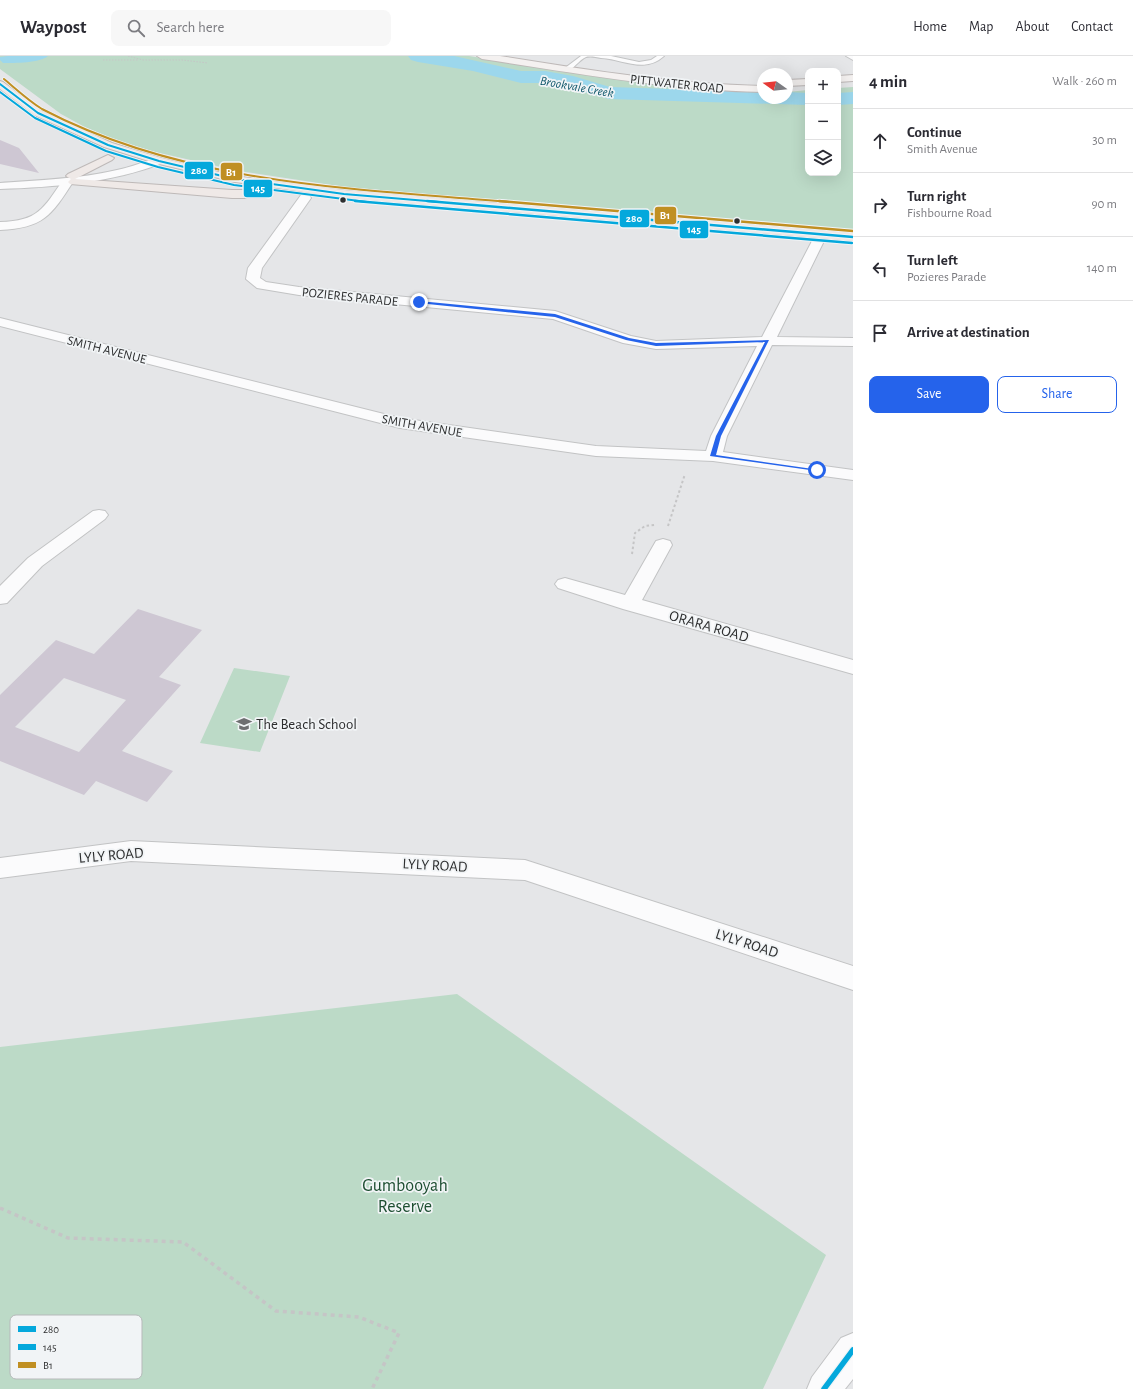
<!DOCTYPE html>
<meta charset="utf-8">
<style>
:root{--surface:#fff;--page:#f7f7f7;--text:#2b2b33;--muted:#7c7c81;--line:#e1e1e2;--accent:#2563eb}
body{margin:0;font-family:"Alegreya Sans",sans-serif;background:var(--page);color:var(--text)}
.controls{position:absolute;right:12px;top:12px;display:grid;overflow:hidden;border-radius:8px;box-shadow:0 4px 16px #0002}
.controls button{width:36px;height:36px;display:grid;place-items:center;padding:0;border:0;border-bottom:1px solid var(--line);background:var(--surface);color:var(--text);font:20px sans-serif}
.compass{position:absolute;left:757px;top:12px;width:36px;height:36px;border-radius:50%;background:var(--surface);box-shadow:0 4px 16px #0002;rotate:285deg}
.stop{position:absolute;width:12px;height:12px;margin:-9px;border:3px solid #2563eb;border-radius:50%;background:#fff}
.stop.end{background:#2563eb;border-color:#fff;box-shadow:0 1px 4px #0008}
.list{margin:0;padding:0;list-style:none}
h2{display:flex;justify-content:space-between;align-items:center;height:52px;margin:0;padding:0 16px;font-size:17px}
h2 small{font-size:13px;font-weight:400;color:var(--muted)}
.list li{display:grid;grid-template-columns:26px 1fr auto;gap:12px;align-items:center;box-sizing:border-box;height:64px;padding:0 16px;border-top:1px solid var(--line)}
.list b{display:block;font-size:15px;white-space:nowrap}
.list p{margin:0;font-size:13px;white-space:nowrap;color:var(--muted)}
.list em{font-size:13px;font-style:normal;color:var(--muted)}
.actions{display:flex;gap:8px;padding:12px 16px}
.actions a{flex:1;padding:9px 0;border:1px solid var(--accent);border-radius:8px;text-align:center;font-size:14px;color:var(--accent)}
.actions .main{background:var(--accent);color:#fff}
.icon{flex:none;width:22px;height:22px;fill:none;stroke:currentColor;stroke-width:2;stroke-linecap:round;stroke-linejoin:round}
.map{position:relative;flex:none;width:853px;height:1333px;overflow:hidden}
header{display:flex;align-items:center;gap:24px;box-sizing:border-box;height:56px;padding:0 20px;background:var(--surface);border-bottom:1px solid var(--line)}
header strong{font-size:19px}
nav{display:flex;gap:22px;margin-inline-start:auto;font-size:14px}
.search{width:280px;height:36px;background:var(--page);display:flex;align-items:center;gap:10px;box-sizing:border-box;padding:0 14px;border-radius:8px;color:var(--muted);font-size:15px}
main{display:flex}
aside{flex:1;background:var(--surface)}
.map>svg:first-child{display:block}
.green{fill:#bcdac7}
.water{fill:#9cd7ec}
.lines{fill:none;stroke-linecap:round;stroke-linejoin:round}
.river{fill:#9cd7ec;fill-rule:evenodd}
.building{fill:#cec7d3;fill-rule:evenodd}
.lane-casing{stroke:#c2c3c4;stroke-width:2}
.street-casing{stroke:#c2c3c4;stroke-width:2}
.secondary-casing{stroke:#c2c3c4;stroke-width:2}
.primary-casing{stroke:#beb9b8;stroke-width:2}
.highway-casing{stroke:#beb9b8;stroke-width:2}
.path-far2{stroke:#c5c5c6;stroke-width:1;stroke-dasharray:1.5 1.5;stroke-linecap:butt}
.path-far1{stroke:#c5c5c6;stroke-width:2;stroke-dasharray:2.5 2.5;stroke-linecap:butt}
.path{stroke:#c5c5c6;stroke-width:3.5;stroke-dasharray:4 4;stroke-linecap:butt}
.lane{fill:#fbfbfc;fill-rule:evenodd}
.street{fill:#fbfbfc;fill-rule:evenodd}
.secondary{fill:#fbfbfc;fill-rule:evenodd}
.primary{fill:#f4f1f0;fill-rule:evenodd}
.highway{fill:#efe9e7;fill-rule:evenodd}
.bus-1-far2-casing{stroke:#f1f4f6;stroke-width:3.5}
.bus-1-far1-casing{stroke:#f1f4f6;stroke-width:4.5}
.bus-1-casing{stroke:#f1f4f6;stroke-width:8}
.bus-2-far1-casing{stroke:#f1f4f6;stroke-width:3.5}
.bus-2-casing{stroke:#f1f4f6;stroke-width:4.5}
.bus-3-far1-casing{stroke:#f1f4f6;stroke-width:3.5}
.bus-3-casing{stroke:#f1f4f6;stroke-width:4.5}
.bus-1-far2{stroke:#04a8dc;stroke-width:2}
.bus-1-far1{stroke:#04a8dc;stroke-width:2.5}
.bus-1{stroke:#04a8dc;stroke-width:5.5}
.bus-2-far1{stroke:#04a8dc;stroke-width:2}
.bus-2{stroke:#04a8dc;stroke-width:2.5}
.bus-3-far1{stroke:#c08f22;stroke-width:2}
.bus-3{stroke:#c08f22;stroke-width:2.5}
.route{fill:#2563eb}
.bus-dot{fill:#2d2e2f;stroke:#f1f4f6;stroke-width:1.5}
.labels{text-anchor:middle;stroke-width:3.5;stroke-linejoin:round;paint-order:stroke}
.far-street-label{font-size:13px;fill:#2d2e2f;stroke:#f1f4f6}
.far-water-label{font-size:13px;font-style:italic;fill:#0f576b;stroke:#f1f4f6}
.street-label{font-size:15px;fill:#2d2e2f;stroke:#f1f4f6}
.poi-label{font-size:15px;fill:#2d2e2f;stroke:#f1f4f6;text-anchor:start}
.near-park-label{font-size:18px;fill:#1d4e31;stroke:#f1f4f6}
.key{fill:#f1f4f6;stroke:#b6b9ba;stroke-width:1}
.key-label{font-size:11px;fill:#2d2e2f}
.line-badge{stroke:#f1f4f6;stroke-width:1.5}
.badge-label{font-size:11px;text-anchor:middle;font-weight:bold;fill:#fff}
</style>
<header>
<strong>Waypost</strong>
<div class="search"><svg class="icon" aria-label="search" viewBox="0 0 24 24"><circle cx="10" cy="10" r="6"/><path d="M15 15l6 6"/></svg>Search here</div>
<nav><a>Home</a><a>Map</a><a>About</a><a>Contact</a></nav>
</header>
<main>
<div class="map">
<svg width="853" height="1333" viewBox="0 0 853 1333">
<rect width="100%" height="100%" fill="#e5e6e8"/>
<path class="green" d="M 0,0 L 469,0 L 668,30 L 763,35 L 763,42 L 787,42 L 787,36 L 808,34 L 808,117 L 838,117 L 838,32 L 853,31 L 853,174 L 345,131 L 239,115 L 151,95 L 113,83 L 83,70 L 61,58 L 0,13 Z
M 234,612 L 290,620 L 260,696 L 200,687 Z
M 457,938 L 826,1199 L 763,1333 L 0,1333 L 0,991 Z"/>
<path class="water" d="M 8,0 L 48,0 C 40,7 15,7 3,7 L 0,4 L 0,1 Z"/>
<g class="lines">
<path class="river" d="M 408,0 L 454,0 L 521,15 L 545,15 L 573,20 L 610,31 L 763,36 L 763,42 L 787,42 L 787,36 L 808,37 L 808,49 L 609,43 L 570,32 L 545,27 L 521,27 L 473,15 L 418,6 L 411,4 Z
M 853,36 L 853,48 L 838,49 L 838,37 Z"/>
</g>
<path class="building" d="M 0,84 L 19,92 L 39,117 L 0,108 Z
M 138,553 L 202,574 L 159,621 L 181,629 L 122,695 L 173,715 L 147,746 L 96,725 L 84,739 L 0,705 L 0,639 L 56,584 L 94,598 ZM 64,622 L 126,644 L 79,696 L 15,671 Z"/>
<g class="lines">
<g class="lane-casing">
<path id="lane" d="M 581,0 L 611,0 L 639,6 L 651,4 L 657,0 L 664,0 C 644,18 623,3 601,2 C 597,1 589,0 586,1 C 578,4 574,15 565,14 L 565,12 Z"/>
</g>
<g class="street-casing">
<path id="street" d="M 846,0 L 853,0 L 853,4 Z
M 67,123 L 71,124 L 73,126 C 51,160 43,172 0,174 L 0,166 C 38,165 43,153 63,124 Z
M 305,138 L 309,139 L 311,142 L 262,212 L 260,222 L 266,226 L 299,231 L 555,255 L 631,280 L 656,285 L 762,281 L 811,187 L 812,184 L 822,184 L 823,187 L 777,281 L 853,282 L 853,290 L 772,289 L 727,380 L 723,396 L 853,414 L 853,424 L 713,405 L 596,400 L 400,372 L 0,270 L 0,262 L 400,362 L 596,390 L 706,395 L 711,380 L 757,290 L 656,293 L 623,287 L 553,263 L 299,239 L 257,232 L 246,223 L 248,212 L 301,139 Z
M 99,454 L 105,455 L 108,459 L 105,463 L 42,510 L 7,547 L 0,548 L 0,530 L 28,502 L 93,455 Z
M 663,483 L 670,485 L 672,489 L 642,544 L 853,604 L 853,618 L 623,553 L 558,532 L 555,528 L 558,524 L 565,522 L 625,539 L 656,485 Z
M 131,785 L 525,804 L 853,910 L 853,934 L 525,824 L 131,805 L 0,822 L 0,802 Z"/>
</g>
<g class="secondary-casing">
<path id="secondary" d="M 159,102 L 165,105 L 163,107 C 110,127 56,131 0,133 L 0,127 C 39,124 79,123 117,114 C 132,111 145,105 159,102 Z
M 853,1277 L 853,1323 L 845,1333 L 807,1333 L 812,1321 L 841,1282 Z"/>
</g>
<g class="primary-casing">
<path id="primary" d="M 477,0 L 500,0 C 587,14 674,28 763,30 L 763,36 C 668,34 576,17 482,3 Z
M 853,19 L 853,25 L 838,26 L 838,20 Z
M 808,23 L 808,29 L 787,30 L 787,24 Z"/>
</g>
<g class="highway-casing">
<path id="highway" d="M 0,25 L 3,26 L 42,55 L 112,87 L 162,102 L 235,120 L 344,134 L 853,177 L 853,185 L 344,142 L 235,126 L 155,107 L 104,91 L 34,59 L 0,33 Z
M 108,99 L 114,102 L 112,104 L 75,123 L 232,134 L 264,134 L 268,135 L 270,138 L 268,141 L 264,142 L 232,142 L 70,128 L 68,126 L 71,123 L 66,120 L 68,118 Z"/>
</g>
<path class="path-far2" d="M 128,0 L 143,4 L 182,4 L 208,7
M 103,4 L 138,4"/>
<path class="path-far1" d="M 668,470 L 685,418
M 632,498 L 635,477 L 645,470 L 655,469"/>
<path class="path" d="M 0,1152 L 68,1182 L 183,1186 L 276,1255 L 359,1261 L 399,1277 L 372,1333"/>
<use href="#lane" class="lane"/>
<use href="#street" class="street"/>
<use href="#secondary" class="secondary"/>
<use href="#primary" class="primary"/>
<use href="#highway" class="highway"/>
<g class="bus-1-far2-casing">
<path id="bus-1-far2" d="M 0,28 L 38,57 L 108,89 L 159,105 L 235,123 L 344,138 L 439,146"/>
</g>
<g class="bus-1-far1-casing">
<path id="bus-1-far1" d="M 427,145 L 853,181"/>
</g>
<g class="bus-1-casing">
<path id="bus-1" d="M 824,1333 L 853,1294"/>
</g>
<g class="bus-2-far1-casing">
<path id="bus-2-far1" d="M 0,36 L 35,62 L 106,95 L 158,111 L 234,129 L 367,146"/>
</g>
<g class="bus-2-casing">
<path id="bus-2" d="M 355,145 L 852,187"/>
</g>
<g class="bus-3-far1-casing">
<path id="bus-3-far1" d="M 4,23 C 16,33 29,45 42,53 C 185,128 353,133 511,146"/>
</g>
<g class="bus-3-casing">
<path id="bus-3" d="M 499,145 L 853,175"/>
</g>
<use href="#bus-1-far2" class="bus-1-far2"/>
<use href="#bus-1-far1" class="bus-1-far1"/>
<use href="#bus-1" class="bus-1"/>
<use href="#bus-2-far1" class="bus-2-far1"/>
<use href="#bus-2" class="bus-2"/>
<use href="#bus-3-far1" class="bus-3-far1"/>
<use href="#bus-3" class="bus-3"/>
</g>
<path class="route" d="M 419,245 L 555,258 L 629,282 L 656,287 L 769,284 L 721,380 L 716,399 L 820,414 L 817,415 L 710,400 L 716,380 L 765,286 L 656,290 L 626,284 L 555,261 L 418,247 Z"/>
<defs>
<g id="school-bare" transform="scale(1.2)"><path d="M0-5L7-2L0 1L-7-2ZM-4 1L0 2.5L4 1V4Q0 6-4 4Z" fill="#6d6e70" stroke="#f1f4f6" stroke-width="2.5" paint-order="stroke"/></g>
</defs>
<g fill-rule="evenodd">
<use href="#school-bare" x="244" y="668"/>
</g>
<g class="bus-dot">
<circle cx="343" cy="144" r="3.5"/>
<circle cx="737" cy="165" r="3.5"/>
</g>
<g class="labels">
<g class="far-street-label">
<text transform="translate(677 27) rotate(6)" y="5">PITTWATER ROAD</text>
<text transform="translate(350 240) rotate(6)" y="5">POZIERES PARADE</text>
<text transform="translate(107 293) rotate(14)" y="5">SMITH AVENUE</text>
<text transform="translate(422 369) rotate(10)" y="5">SMITH AVENUE</text>
</g>
<g class="far-water-label">
<text transform="translate(577 30) rotate(10)" y="5">Brookvale Creek</text>
</g>
<g class="street-label">
<text transform="translate(709 570) rotate(16)" y="5">ORARA ROAD</text>
<text transform="translate(111 799) rotate(-5)" y="5">LYLY ROAD</text>
<text transform="translate(435 809) rotate(3)" y="5">LYLY ROAD</text>
<text transform="translate(747 887) rotate(18)" y="5">LYLY ROAD</text>
</g>
<g class="poi-label">
<text x="256" y="673">The Beach School</text>
</g>
<g class="near-park-label">
<text x="405" y="1135">Gumbooyah<tspan x="405" dy="21">Reserve</tspan></text>
</g>
</g>
<rect x="10" y="1259" width="132" height="64" rx="6" class="key"/>
<rect x="18" y="1270" width="18" height="6" fill="#04a8dc"/>
<rect x="18" y="1288" width="18" height="6" fill="#04a8dc"/>
<rect x="18" y="1306" width="18" height="6" fill="#c08f22"/>
<g class="key-label">
<text x="43" y="1277">280</text>
<text x="43" y="1295">145</text>
<text x="43" y="1313">B1</text>
</g>
<g class="line-badge">
<rect x="184" y="105" width="30" height="19" rx="4" fill="#04a8dc"/>
<rect x="220" y="106" width="23" height="19" rx="4" fill="#c08f22"/>
<rect x="243" y="123" width="30" height="19" rx="4" fill="#04a8dc"/>
<rect x="654" y="150" width="23" height="19" rx="4" fill="#c08f22"/>
<rect x="619" y="153" width="31" height="19" rx="4" fill="#04a8dc"/>
<rect x="679" y="164" width="30" height="19" rx="4" fill="#04a8dc"/>
</g>
<g class="badge-label">
<text x="199" y="118">280</text>
<text x="231" y="120">B1</text>
<text x="258" y="136">145</text>
<text x="665" y="163">B1</text>
<text x="634" y="166">280</text>
<text x="694" y="177">145</text>
</g>
</svg>
<div class="controls">
<button>+</button>
<button>−</button>
<button><svg class="icon" aria-label="layers" viewBox="0 0 24 24"><path d="M12 4l9 5-9 5-9-5zM3 14l9 5 9-5"/></svg></button>
</div>
<svg class="compass" viewBox="-18 -18 36 36"><path d="M0-13l5 13h-10z" fill="#e53935"/><path d="M0 13l5-13h-10z" fill="#7c7c81"/></svg>
<div class="stop" style="left:817px;top:414px"></div>
<div class="stop end" style="left:419px;top:246px"></div>
</div>
<aside>
<h2>4 min<small>Walk · 260 m</small></h2>
<ul class="list">
<li><svg class="icon" aria-label="ahead" viewBox="0 0 24 24"><path d="M12 20V5M6 11l6-6 6 6"/></svg><div><b>Continue</b><p>Smith Avenue</p></div><em>30 m</em></li>
<li><svg class="icon" aria-label="right" viewBox="0 0 24 24"><path d="M7 20v-9h11M14 6l5 5-5 5"/></svg><div><b>Turn right</b><p>Fishbourne Road</p></div><em>90 m</em></li>
<li><svg class="icon" aria-label="left" viewBox="0 0 24 24"><path d="M17 20v-9H6M10 6l-5 5 5 5"/></svg><div><b>Turn left</b><p>Pozieres Parade</p></div><em>140 m</em></li>
<li><svg class="icon" aria-label="arrive" viewBox="0 0 24 24"><path d="M6 21V4h12l-3 4 3 4H6"/></svg><div><b>Arrive at destination</b></div></li>
</ul>
<div class="actions"><a class="main">Save</a><a>Share</a></div>
</aside>
</main>
